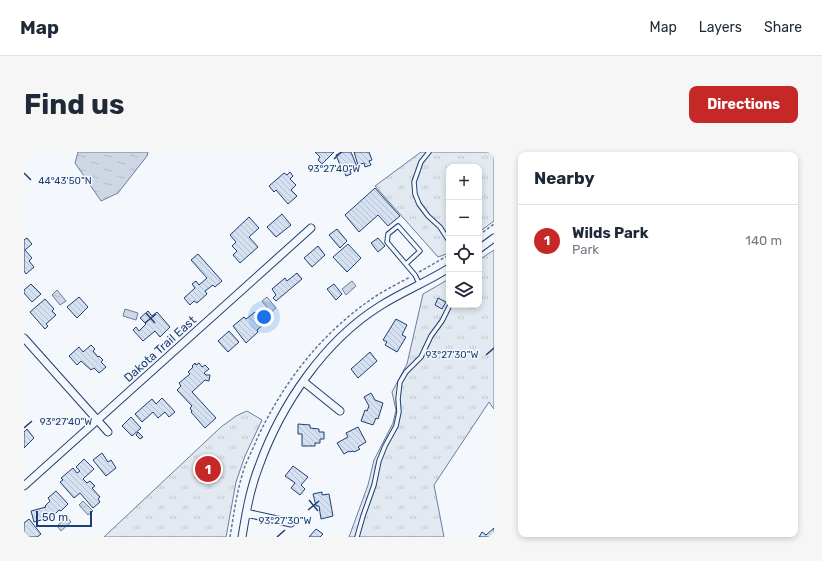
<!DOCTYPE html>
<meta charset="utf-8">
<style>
:root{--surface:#fff;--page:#f6f6f7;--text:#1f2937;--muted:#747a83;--line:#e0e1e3;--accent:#c62828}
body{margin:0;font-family:Rubik,sans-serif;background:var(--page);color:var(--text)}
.controls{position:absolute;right:12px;top:12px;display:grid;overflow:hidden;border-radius:8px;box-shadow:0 2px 6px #0003}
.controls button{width:36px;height:36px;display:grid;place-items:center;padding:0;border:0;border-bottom:1px solid var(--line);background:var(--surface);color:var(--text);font:20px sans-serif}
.scale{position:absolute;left:12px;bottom:10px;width:56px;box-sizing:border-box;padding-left:4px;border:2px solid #1d3f73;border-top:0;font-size:11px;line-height:14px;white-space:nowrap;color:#1d3f73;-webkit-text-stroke:3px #f4f7fb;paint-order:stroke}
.you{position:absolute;left:240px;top:165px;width:14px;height:14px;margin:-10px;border:3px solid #fff;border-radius:50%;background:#1a73e8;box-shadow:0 0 0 6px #1a73e833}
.badge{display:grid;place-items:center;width:26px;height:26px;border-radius:50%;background:var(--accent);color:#fff;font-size:13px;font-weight:700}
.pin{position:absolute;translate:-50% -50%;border:2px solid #fff;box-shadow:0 1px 4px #0006}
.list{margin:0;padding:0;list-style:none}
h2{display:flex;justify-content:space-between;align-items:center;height:52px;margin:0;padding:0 16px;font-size:17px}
h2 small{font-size:13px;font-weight:400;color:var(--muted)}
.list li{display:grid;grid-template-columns:26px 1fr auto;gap:12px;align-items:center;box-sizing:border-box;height:72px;padding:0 16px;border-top:1px solid var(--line)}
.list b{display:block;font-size:15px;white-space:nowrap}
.list p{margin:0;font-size:13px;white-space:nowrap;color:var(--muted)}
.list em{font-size:13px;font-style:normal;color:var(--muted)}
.icon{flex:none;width:22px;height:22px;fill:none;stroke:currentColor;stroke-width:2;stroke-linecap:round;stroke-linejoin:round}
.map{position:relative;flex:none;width:470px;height:385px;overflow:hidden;border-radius:8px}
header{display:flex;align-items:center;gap:24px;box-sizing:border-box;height:56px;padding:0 20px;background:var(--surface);border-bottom:1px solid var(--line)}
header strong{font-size:19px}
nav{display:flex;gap:22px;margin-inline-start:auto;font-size:14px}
.intro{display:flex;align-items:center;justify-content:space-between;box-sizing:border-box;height:96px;padding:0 24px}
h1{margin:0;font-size:28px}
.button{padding:10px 18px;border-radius:8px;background:var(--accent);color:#fff;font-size:14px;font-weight:700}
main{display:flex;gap:24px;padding:0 24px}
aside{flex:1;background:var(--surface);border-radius:8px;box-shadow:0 2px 6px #0003}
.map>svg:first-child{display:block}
.grass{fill:url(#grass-tufts);stroke:#687fa3}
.water{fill:url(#water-ripples);stroke:#687fa3}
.building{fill:url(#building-back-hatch);stroke:#1d3f73}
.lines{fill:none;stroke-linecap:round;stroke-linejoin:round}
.service-casing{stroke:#1d3f73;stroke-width:5.5}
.minor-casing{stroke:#1d3f73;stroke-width:9}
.path{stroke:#5e769c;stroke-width:1.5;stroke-dasharray:3 2;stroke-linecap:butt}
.service{stroke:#f4f7fb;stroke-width:3.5}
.minor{stroke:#f4f7fb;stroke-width:7}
.ticks{fill:none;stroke:#1d3f73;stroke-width:1.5}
.labels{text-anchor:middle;stroke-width:3;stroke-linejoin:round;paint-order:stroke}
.street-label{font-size:12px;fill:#1d3f73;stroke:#f4f7fb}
.ticks-label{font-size:10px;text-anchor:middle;fill:#1d3f73;stroke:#f4f7fb;stroke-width:3;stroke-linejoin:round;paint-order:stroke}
</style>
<header>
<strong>Map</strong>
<nav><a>Map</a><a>Layers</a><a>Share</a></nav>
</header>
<div class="intro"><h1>Find us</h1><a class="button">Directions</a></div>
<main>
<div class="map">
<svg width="470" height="385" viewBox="0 0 470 385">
<defs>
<pattern id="grass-tufts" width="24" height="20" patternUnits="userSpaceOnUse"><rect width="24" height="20" fill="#e3e9f0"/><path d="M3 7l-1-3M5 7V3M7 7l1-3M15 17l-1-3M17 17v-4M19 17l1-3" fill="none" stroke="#c2c9d1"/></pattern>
<pattern id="water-ripples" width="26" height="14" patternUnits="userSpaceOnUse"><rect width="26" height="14" fill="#cfd7e4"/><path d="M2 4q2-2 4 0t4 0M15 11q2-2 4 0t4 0" fill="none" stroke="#b1bac7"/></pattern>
<pattern id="building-back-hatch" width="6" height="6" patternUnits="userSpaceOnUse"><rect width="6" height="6" fill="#d5e0f0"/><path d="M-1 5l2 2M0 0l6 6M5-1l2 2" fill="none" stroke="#b6c1d1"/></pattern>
</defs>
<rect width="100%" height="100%" fill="#f4f7fb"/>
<path class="grass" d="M 397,0 L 470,0 L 470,69 L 455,80 L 455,15 L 425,15 L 425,101 L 414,105 L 351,34 Z
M 470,98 L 470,257 L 465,250 L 410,333 L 420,385 L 325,385 L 344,333 L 350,308 L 369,271 L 372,258 L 368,240 L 383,212 L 399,142 L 425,127 L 425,153 L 455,153 L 455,108 Z
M 223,259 L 238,268 L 221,304 L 212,330 L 202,385 L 80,385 L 197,275 L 212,264 Z"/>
<path class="water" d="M 54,0 L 124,0 L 123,4 L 94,41 L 77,49 L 51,11 Z
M 328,129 L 332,134 L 322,143 L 318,137 Z
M 33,138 L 42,149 L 36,153 L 28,143 Z
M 243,145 L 252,156 L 247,160 L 238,149 Z
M 101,157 L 114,161 L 112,168 L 99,164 Z
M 59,349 L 69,359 L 64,363 L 55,353 Z
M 43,365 L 47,370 L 37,379 L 33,374 Z"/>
<path class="building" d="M 291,0 L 310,0 L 298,12 L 294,8 L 296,5 Z
M 319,0 L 327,0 L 333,15 L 326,18 L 327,22 L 322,24 L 320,19 L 319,20 L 312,3 Z
M 330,0 L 345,0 L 348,8 L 345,9 L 347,13 L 341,15 L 340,11 L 334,13 Z
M 266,20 L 269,24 L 266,27 L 272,33 L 267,38 L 273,44 L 264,52 L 252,38 L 250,40 L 245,34 L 260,21 L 263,23 Z
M 351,36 L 376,64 L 364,74 L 354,63 L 335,80 L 321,63 Z
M 258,62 L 267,73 L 252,85 L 243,75 Z
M 225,65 L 235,76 L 225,85 L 234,95 L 216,111 L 209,103 L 213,99 L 208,94 L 212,90 L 206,83 Z
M 313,77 L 323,89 L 316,96 L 305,83 Z
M 3,86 L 8,92 L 1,98 L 8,106 L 5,109 L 10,115 L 2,122 L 0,119 L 0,88 Z
M 354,86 L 361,94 L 354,100 L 347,91 Z
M 324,92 L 337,106 L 323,120 L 309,105 Z
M 294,94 L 301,103 L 288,115 L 280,106 Z
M 174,102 L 198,129 L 191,135 L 189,133 L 181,139 L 183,142 L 173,151 L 170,149 L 166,153 L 160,146 L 171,136 L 168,132 L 172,129 L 175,133 L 183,126 L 167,108 Z
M 273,121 L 278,127 L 252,149 L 249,146 L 252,143 L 248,137 L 261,126 L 263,129 Z
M 7,132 L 17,142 L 8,150 L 0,141 L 0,138 Z
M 310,132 L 318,142 L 312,148 L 303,137 Z
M 55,145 L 64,155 L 53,166 L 43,155 Z
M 414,146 L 422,150 L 418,157 L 411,153 Z
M 21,147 L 30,157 L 28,159 L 32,163 L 22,172 L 24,174 L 21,177 L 6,160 Z
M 124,159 L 128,164 L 133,160 L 146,175 L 136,185 L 131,179 L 119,189 L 109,178 L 112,175 L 115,179 L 122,172 L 116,166 Z
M 231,160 L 241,171 L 233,178 L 234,180 L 222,191 L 209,174 L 220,165 L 222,167 Z
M 372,167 L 383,173 L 378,183 L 382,185 L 373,200 L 361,193 L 363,190 L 359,188 Z
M 205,179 L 215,190 L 204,200 L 194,189 Z
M 67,193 L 71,197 L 69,199 L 74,205 L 75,204 L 79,208 L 77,210 L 82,215 L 75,221 L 70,216 L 67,218 L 57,209 L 53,213 L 45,204 L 55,195 L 59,200 Z
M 346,200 L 353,209 L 334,226 L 327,217 Z
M 171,211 L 172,213 L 175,211 L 178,215 L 181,213 L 185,217 L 180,221 L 182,223 L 186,223 L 185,229 L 181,228 L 168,240 L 192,266 L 181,276 L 167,260 L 168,259 L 166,256 L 168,254 L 153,238 L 157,234 L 155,231 L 166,222 L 164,220 L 169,215 L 168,214 Z
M 347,241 L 351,248 L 359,251 L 354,267 L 352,266 L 349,273 L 337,269 L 341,258 L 343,259 L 345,254 L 340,245 Z
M 138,246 L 151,260 L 145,265 L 141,260 L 134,266 L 129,260 L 118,270 L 111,262 L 128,247 L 132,252 Z
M 107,265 L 117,276 L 108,284 L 98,274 Z
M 274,272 L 286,273 L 286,276 L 295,277 L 295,280 L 300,280 L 300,287 L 296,287 L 296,291 L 291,291 L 291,294 L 278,294 L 278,282 L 274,282 Z
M 334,275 L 342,290 L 334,295 L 336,297 L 330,300 L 329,299 L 326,300 L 325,299 L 320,302 L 313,291 L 324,285 L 322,281 Z
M 3,277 L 10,286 L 0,296 L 0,280 Z
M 114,280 L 119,285 L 116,287 L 112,283 Z
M 78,301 L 84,310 L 87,308 L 92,316 L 82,324 L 69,308 Z
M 60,307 L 70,317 L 59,327 L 63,331 L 66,329 L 71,334 L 68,336 L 76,345 L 74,347 L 76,350 L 69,356 L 56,341 L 50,346 L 36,330 L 39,328 L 37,326 L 49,316 L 53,321 L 56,319 L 52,315 Z
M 269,314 L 284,325 L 277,333 L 281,337 L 276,343 L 267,336 L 271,331 L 261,324 Z
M 32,339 L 44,352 L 37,359 L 35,358 L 28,365 L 10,370 L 7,359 L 22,355 L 21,354 L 26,349 L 24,346 Z
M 298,340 L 298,343 L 305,342 L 309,364 L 297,367 L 295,354 L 292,354 L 289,342 Z
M 5,367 L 17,382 L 13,385 L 0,385 L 0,371 Z
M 470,376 L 470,385 L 455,385 L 458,380 L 462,383 Z
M 292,377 L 299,382 L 296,385 L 285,385 Z"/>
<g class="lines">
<g class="service-casing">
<path id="service" d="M 405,0 L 397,10 L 390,30 L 391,42 L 395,52 L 404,64 L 416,75 L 425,89
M 382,112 L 396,99 L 374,74 L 364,82 L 363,90 L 391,123 L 396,133
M 333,385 L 339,364 L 350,333 L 355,309 L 361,294 L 372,274 L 375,260 L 374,247 L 376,230 L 382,220 L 397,205 L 407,184 L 418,169 L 426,153"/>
</g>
<g class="minor-casing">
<path id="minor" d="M 455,97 L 470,86
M 0,186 L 84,280
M 280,230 L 316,259
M 0,334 L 287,76
M 222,361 L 267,371
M 218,385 C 222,361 226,337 235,314 C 257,253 300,189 356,154 C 378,140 403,130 425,116"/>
</g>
<path class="path" d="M 455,83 L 470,72
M 395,120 L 425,103
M 206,385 C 210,361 213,337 221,314 C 224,306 229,297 232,289 C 259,230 298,180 352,144 C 363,137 375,131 386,125"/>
<use href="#service" class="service"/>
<use href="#minor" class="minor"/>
</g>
<path class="ticks" d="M 310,7 L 317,0M 0,21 L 7,28M 122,161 L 131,171M 121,171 L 132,162M 462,203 L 470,196M 0,276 L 8,269M 285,348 L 294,359M 284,358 L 295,349M 253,385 L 261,378"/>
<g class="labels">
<g class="street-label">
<text transform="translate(136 197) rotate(-42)" y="4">Dakota Trail East</text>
</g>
</g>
<g class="ticks-label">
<text x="310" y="20">93°27'40"W</text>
<text x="41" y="32">44°43'50"N</text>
<text x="428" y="206">93°27'30"W</text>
<text x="42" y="273">93°27'40"W</text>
<text x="261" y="372">93°27'30"W</text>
</g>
</svg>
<div class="controls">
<button>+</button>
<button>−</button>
<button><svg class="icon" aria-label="locate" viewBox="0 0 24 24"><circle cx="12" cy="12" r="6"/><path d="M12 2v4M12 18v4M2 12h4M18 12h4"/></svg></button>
<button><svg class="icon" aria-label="layers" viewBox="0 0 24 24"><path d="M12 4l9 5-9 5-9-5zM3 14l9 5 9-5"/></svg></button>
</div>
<div class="scale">50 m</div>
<div class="you"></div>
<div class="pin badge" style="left:184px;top:317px">1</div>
</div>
<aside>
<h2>Nearby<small></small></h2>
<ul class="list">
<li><span class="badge">1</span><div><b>Wilds Park</b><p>Park</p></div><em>140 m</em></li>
</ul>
</aside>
</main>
